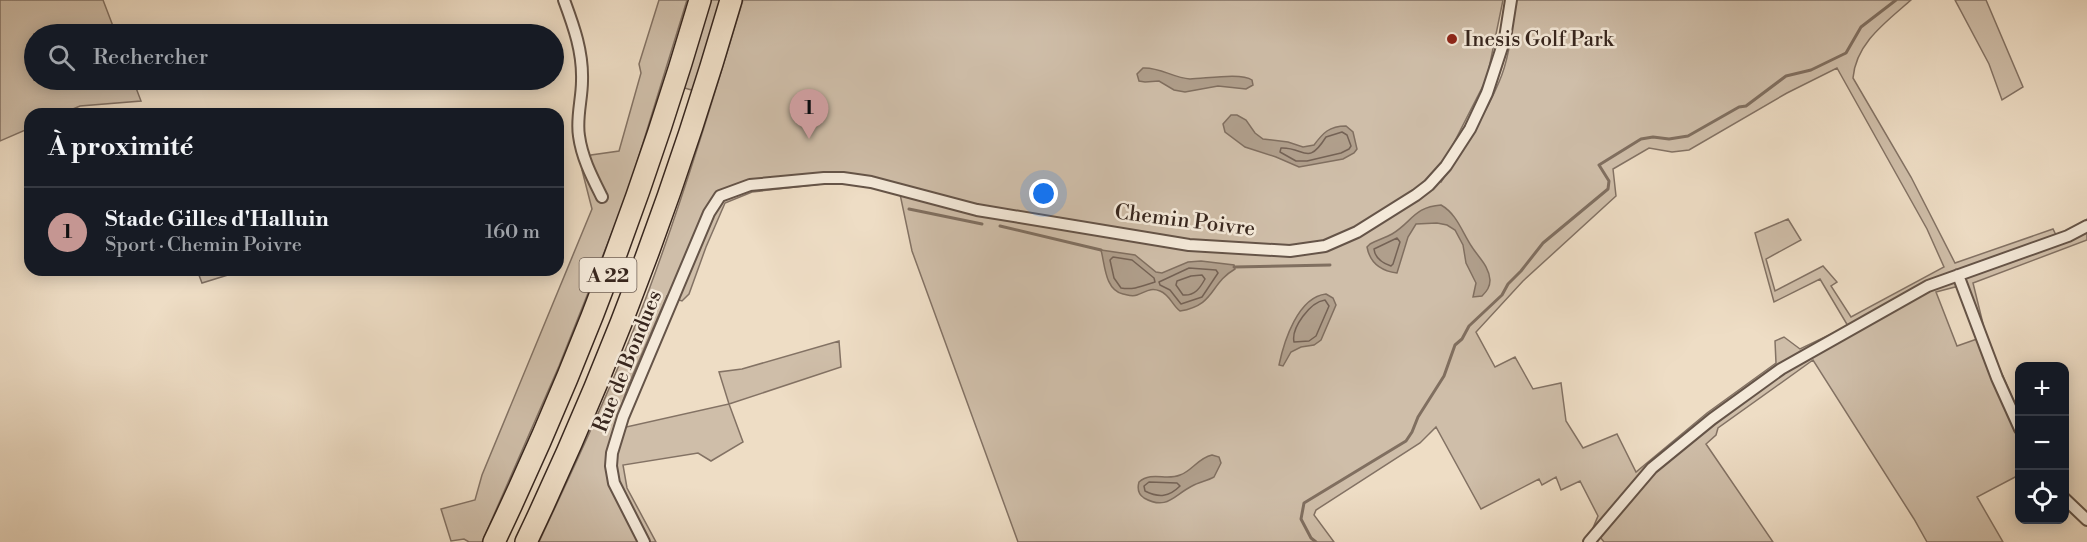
<!DOCTYPE html>
<html lang="fr">
<meta charset="utf-8">
<style>
:root{--surface:#171b24;--page:#20242c;--text:#f1f3f6;--muted:#9ea1a6;--line:#363941;--accent:#c59692}
body{margin:0;font-family:"Libre Bodoni",serif;background:var(--page);color:var(--text)}
.controls{position:absolute;right:18px;bottom:18px;display:grid;overflow:hidden;border-radius:12px;box-shadow:0 3px 15px #0003}
.controls button{width:54px;height:54px;display:grid;place-items:center;padding:0;border:0;border-bottom:2px solid var(--line);background:var(--surface);color:var(--text);font:30px sans-serif}
.you{position:absolute;left:1044px;top:194px;width:21px;height:21px;margin:-15px;border:4px solid #fff;border-radius:50%;background:#1a73e8;box-shadow:0 0 0 9px #1a73e833}
.badge{display:grid;place-items:center;width:39px;height:39px;border-radius:50%;background:var(--accent);color:#111;font-size:20px;font-weight:700}
.pin{position:absolute;translate:-50% -50px;filter:drop-shadow(0 2px 3px #0008)}
.pin::after{content:'';position:absolute;top:32px;width:21px;height:18px;background:inherit;clip-path:polygon(0 0,100% 0,50% 100%)}
.list{margin:0;padding:0;list-style:none}
h2{display:flex;justify-content:space-between;align-items:center;height:78px;margin:0;padding:0 24px;font-size:26px}
h2 small{font-size:20px;font-weight:400;color:var(--muted)}
.list li{display:grid;grid-template-columns:39px 1fr auto;gap:18px;align-items:center;box-sizing:border-box;height:90px;padding:0 24px;border-top:2px solid var(--line)}
.list b{display:block;font-size:22px;white-space:nowrap}
.list p{margin:0;font-size:20px;white-space:nowrap;color:var(--muted)}
.list em{font-size:20px;font-style:normal;color:var(--muted)}
.icon{flex:none;width:33px;height:33px;fill:none;stroke:currentColor;stroke-width:2;stroke-linecap:round;stroke-linejoin:round}
.map{position:relative;flex:none;width:2087px;height:542px;overflow:hidden}
.search{position:absolute;background:var(--surface);box-shadow:0 3px 15px #0003;left:24px;top:24px;width:540px;height:66px;display:flex;align-items:center;gap:15px;box-sizing:border-box;padding:0 21px;border-radius:33px;color:var(--muted);font-size:22px}
.panel{position:absolute;background:var(--surface);box-shadow:0 3px 15px #0003;left:24px;top:108px;width:540px;height:168px;border-radius:18px}
.map>svg:first-child{display:block}
.green{fill:#cfbea9;stroke:#837264;stroke-width:1.5;fill-rule:evenodd}
.water{fill:#b09f8c;stroke:#806f60;stroke-width:1.5}
.lines{fill:none;stroke-linecap:round;stroke-linejoin:round}
.shore{stroke:#746255;stroke-width:1.5}
.stream{stroke:#806f60;stroke-width:3}
.street-casing{stroke:#655448;stroke-width:14}
.highway-casing{stroke:#37261e;stroke-width:24}
.street{stroke:#f4e9d9;stroke-width:10}
.highway{stroke:#eeddc5;stroke-width:21}
.poi-dot{fill:#8f2418;stroke:#f4e9d9;stroke-width:2}
.labels{text-anchor:middle;stroke-width:5;stroke-linejoin:round;paint-order:stroke}
.shield{fill:#f4e9d9;stroke:#706056;stroke-width:1.5}
.shield-label{font-size:20px;font-weight:bold;fill:#37261e}
.poi-label{font-size:21px;fill:#37261e;stroke:#f4e9d9;text-anchor:start}
.street-label{font-size:21px;fill:#37261e;stroke:#f4e9d9}
</style>
<div class="map">
<svg width="2087" height="542" viewBox="0 0 2087 542">
<rect width="100%" height="100%" fill="#eeddc5"/>
<filter id="stains"><feTurbulence type="fractalNoise" baseFrequency=".00333" numOctaves="4"/><feColorMatrix values="0 0 0 0 .2 0 0 0 0 .09 0 0 0 0 .02 0 0 0 .5 -.17"/></filter>
<radialGradient id="worn" r=".72"><stop offset=".6" stop-color="#630" stop-opacity="0"/><stop offset="1" stop-color="#630" stop-opacity=".3"/></radialGradient>
<path class="green" d="M 0,0 L 103,0 L 116,34 L 34,34 L 34,80 L 133,80 L 141,101 L 80,106 L 61,114 L 30,114 L 30,128 L 0,141 Z
M 659,0 L 687,0 L 627,195 L 559,366 L 482,542 L 469,542 L 464,539 L 451,541 L 441,509 L 475,500 L 482,475 L 592,209 L 582,170 L 591,155 L 619,151 L 641,73 L 639,64 Z
M 707,0 L 723,0 L 695,91 L 681,87 Z
M 743,0 L 1503,0 L 1487,78 L 1437,176 L 1441,182 C 1462,150 1484,118 1499,82 C 1510,57 1512,27 1516,0 L 1911,0 C 1886,22 1856,43 1853,78 L 1911,177 L 1955,263 L 2053,229 L 2057,237 L 2087,219 L 2087,240 L 1973,283 L 1987,340 L 2019,413 L 2019,475 L 1977,497 L 2003,542 L 1927,542 L 1914,519 L 1813,360 L 1718,428 L 1716,435 L 1706,444 L 1773,542 L 1604,542 L 1593,528 L 1598,516 L 1580,481 L 1561,490 L 1556,477 L 1542,485 L 1539,479 L 1481,509 L 1436,427 L 1420,443 L 1316,510 L 1314,515 L 1334,542 L 1018,542 L 912,251 L 900,194 L 875,187 L 840,182 L 752,192 L 725,203 L 706,247 L 689,294 L 682,301 L 667,296 L 628,386 L 613,430 L 729,404 L 719,372 L 742,369 L 839,341 L 841,367 L 729,404 L 743,442 L 711,461 L 698,453 L 623,465 L 627,488 L 656,542 L 539,542 C 578,458 618,374 650,287 C 685,192 714,96 743,0 ZM 1837,68 L 1927,229 L 1944,267 L 1851,317 L 1831,286 L 1837,282 L 1823,266 L 1775,291 L 1766,259 L 1801,240 L 1788,219 L 1755,233 L 1774,302 L 1820,279 L 1848,326 L 1800,349 L 1784,337 L 1775,341 L 1776,363 L 1707,413 L 1636,472 L 1617,434 L 1583,448 L 1566,421 L 1561,383 L 1533,389 L 1515,357 L 1495,367 L 1476,332 L 1523,281 L 1616,196 L 1613,169 L 1649,148 L 1672,152 L 1689,150 L 1787,93 ZM 1959,286 L 1977,339 L 1957,346 L 1936,292 Z
M 1955,0 L 1986,0 L 2023,87 L 2002,100 L 1989,64 Z
M 197,270 L 244,270 L 202,283 Z"/>
<path class="water" d="M 1143,68 C 1160,67 1173,78 1190,79 C 1204,79 1241,72 1252,80 L 1253,85 L 1246,89 L 1218,86 L 1185,92 L 1174,90 L 1159,81 L 1145,82 L 1139,81 L 1137,74 Z
M 1231,115 L 1237,115 L 1246,120 L 1255,133 L 1263,139 L 1288,142 L 1303,147 L 1314,145 C 1323,133 1329,126 1346,126 L 1353,132 L 1357,149 L 1354,153 L 1343,159 L 1299,167 L 1276,157 L 1245,147 L 1225,132 L 1223,124 Z
M 1441,205 C 1457,214 1462,232 1472,247 C 1479,258 1489,266 1490,280 C 1490,287 1487,291 1482,296 L 1473,297 L 1476,283 L 1466,263 L 1463,245 L 1455,230 L 1447,225 L 1437,223 L 1416,224 L 1408,237 L 1397,273 C 1381,271 1370,263 1367,247 L 1370,244 C 1377,240 1385,238 1392,234 C 1412,222 1414,207 1441,205 Z
M 1101,250 L 1135,255 L 1156,272 L 1162,273 L 1188,262 L 1201,261 L 1234,265 L 1235,269 C 1209,284 1216,305 1180,311 C 1172,305 1170,295 1160,291 C 1150,287 1146,292 1137,295 C 1132,297 1128,295 1123,294 C 1105,290 1105,265 1101,250 Z
M 1326,294 L 1333,298 L 1336,305 L 1321,340 L 1314,345 L 1301,347 L 1291,352 L 1283,366 L 1279,365 C 1284,341 1298,297 1326,294 Z
M 1212,455 L 1219,457 L 1221,463 L 1214,477 C 1207,481 1199,482 1192,486 C 1174,495 1167,511 1144,498 C 1138,494 1137,489 1139,482 C 1152,471 1166,481 1180,475 C 1192,471 1198,458 1212,455 Z"/>
<g class="lines">
<path class="shore" d="M 1342,132 L 1347,135 L 1351,146 L 1349,149 L 1341,153 L 1307,161 L 1296,161 L 1280,152 L 1281,148 C 1305,147 1307,167 1326,137 Z
M 1397,238 L 1400,242 L 1393,264 L 1391,266 C 1382,263 1375,258 1374,249 Z
M 1113,257 L 1132,260 L 1154,278 L 1155,282 C 1142,286 1135,290 1121,288 L 1114,278 L 1110,260 Z
M 1189,268 L 1216,270 L 1218,273 L 1202,297 L 1181,304 L 1170,290 L 1160,285 L 1159,282 Z
M 1202,275 L 1205,279 C 1200,288 1195,296 1183,295 L 1176,285 L 1177,281 L 1191,276 Z
M 1325,300 L 1329,306 L 1316,336 L 1309,341 L 1294,342 C 1291,328 1310,302 1325,300 Z
M 1149,482 L 1177,483 L 1180,486 C 1169,497 1159,498 1145,491 L 1144,486 Z"/>
<path class="stream" d="M 909,209 L 982,224
M 1000,226 L 1101,250
M 1234,267 L 1330,265
M 1316,542 L 1311,538 L 1301,519 L 1304,503 L 1406,441 L 1412,432 L 1418,417 L 1444,376 L 1455,345 L 1462,339 L 1469,326 L 1502,295 L 1508,284 L 1521,271 L 1543,243 L 1608,189 L 1609,181 L 1599,165 L 1641,139 L 1653,137 L 1669,139 L 1688,136 L 1739,107 L 1746,106 L 1786,76 L 1811,70 L 1846,53 L 1861,27 L 1896,0"/>
<g class="street-casing">
<path id="street" d="M 564,0 C 574,27 583,52 582,81 C 582,99 576,118 579,136 C 582,158 592,177 602,197
M 1958,275 L 1997,378 L 2020,429
M 2064,498 L 2087,520
M 644,542 L 614,483 L 611,466 L 612,453 L 623,417 L 709,213 L 720,196 L 750,185 L 824,178 L 843,178 L 871,182 L 977,210 L 1189,245 L 1290,251 L 1325,246 L 1357,232 L 1416,195 L 1429,185 L 1446,166 L 1470,129 L 1487,93 L 1505,38 L 1511,0
M 1589,542 L 1652,468 L 1712,419 L 1781,369 L 1928,286 L 2068,236 L 2087,226"/>
</g>
<g class="highway-casing">
<path id="highway" d="M 494,542 C 577,368 646,185 700,0
M 526,542 C 609,368 677,186 731,0"/>
</g>
<use href="#street" class="street"/>
<use href="#highway" class="highway"/>
</g>
<circle class="poi-dot" cx="1452" cy="39" r="6"/>
<g class="labels">
<rect class="shield" x="579.5" y="258" width="57" height="34" rx="4.5"/>
<g class="shield-label">
<text x="608" y="282">A 22</text>
</g>
<g class="poi-label">
<text x="1464" y="46">Inesis Golf Park</text>
</g>
<g class="street-label">
<text transform="translate(1185 220) rotate(7)" y="7">Chemin Poivre</text>
<text transform="translate(627 361) rotate(-68)" y="7">Rue de Bondues</text>
</g>
</g>
<rect width="100%" height="100%" filter="url(#stains)"/>
<rect width="100%" height="100%" fill="url(#worn)"/>
</svg>
<div class="controls">
<button>+</button>
<button>−</button>
<button><svg class="icon" aria-label="locate" viewBox="0 0 24 24"><circle cx="12" cy="12" r="6"/><path d="M12 2v4M12 18v4M2 12h4M18 12h4"/></svg></button>
</div>
<div class="you"></div>
<div class="pin badge" style="left:809px;top:139px">1</div>
<div class="search"><svg class="icon" aria-label="search" viewBox="0 0 24 24"><circle cx="10" cy="10" r="6"/><path d="M15 15l6 6"/></svg>Rechercher</div>
<section class="panel">
<h2>À proximité<small></small></h2>
<ul class="list">
<li><span class="badge">1</span><div><b>Stade Gilles d'Halluin</b><p>Sport · Chemin Poivre</p></div><em>160 m</em></li>
</ul>
</section>
</div>
